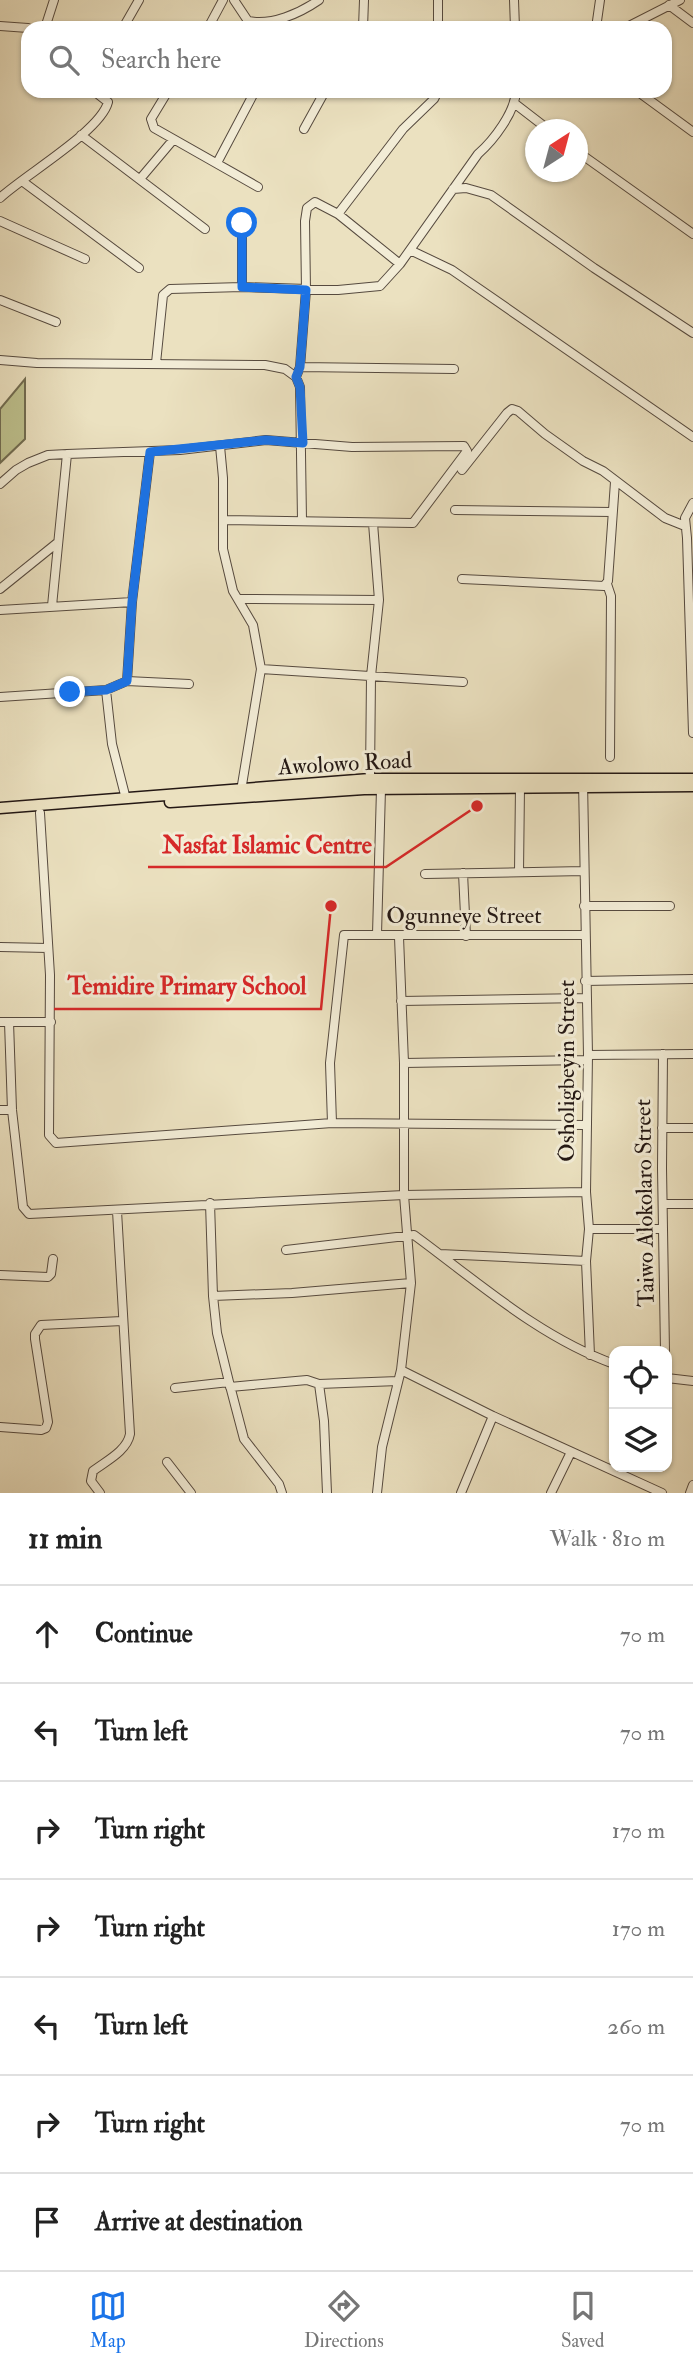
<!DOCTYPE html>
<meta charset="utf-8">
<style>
:root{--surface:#fff;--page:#f2f2f2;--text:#222;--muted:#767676;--line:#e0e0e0;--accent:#1a73e8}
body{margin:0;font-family:"IM FELL Double Pica",serif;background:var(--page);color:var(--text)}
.controls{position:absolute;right:21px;bottom:21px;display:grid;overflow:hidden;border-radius:14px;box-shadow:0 2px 5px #0004}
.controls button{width:63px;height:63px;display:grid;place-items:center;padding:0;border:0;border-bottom:2px solid var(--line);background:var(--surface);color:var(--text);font:35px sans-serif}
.compass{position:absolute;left:525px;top:119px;width:63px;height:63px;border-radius:50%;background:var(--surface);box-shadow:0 2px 5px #0004;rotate:36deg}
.stop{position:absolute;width:21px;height:21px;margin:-16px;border:5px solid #1a73e8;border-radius:50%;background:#fff}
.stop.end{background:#1a73e8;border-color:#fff;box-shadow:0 2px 7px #0008}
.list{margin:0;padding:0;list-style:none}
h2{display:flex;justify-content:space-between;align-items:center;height:91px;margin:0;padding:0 28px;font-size:30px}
h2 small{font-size:23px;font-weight:400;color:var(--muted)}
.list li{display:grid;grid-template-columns:46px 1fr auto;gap:21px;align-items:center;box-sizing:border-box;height:98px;padding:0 28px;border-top:2px solid var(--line)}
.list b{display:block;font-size:26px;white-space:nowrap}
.list em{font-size:23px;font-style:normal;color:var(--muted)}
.icon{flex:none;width:38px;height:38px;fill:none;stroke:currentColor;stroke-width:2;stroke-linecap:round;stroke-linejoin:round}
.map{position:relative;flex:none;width:693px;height:1493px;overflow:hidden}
.search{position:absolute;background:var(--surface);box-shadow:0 2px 5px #0004;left:21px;right:21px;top:21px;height:77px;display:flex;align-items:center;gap:18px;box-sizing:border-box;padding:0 24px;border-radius:21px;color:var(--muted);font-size:26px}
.sheet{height:777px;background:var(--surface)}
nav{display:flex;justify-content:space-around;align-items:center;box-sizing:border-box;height:98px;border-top:2px solid var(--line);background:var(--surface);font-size:19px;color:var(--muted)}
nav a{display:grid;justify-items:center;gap:4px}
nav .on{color:var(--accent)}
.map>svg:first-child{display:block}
.green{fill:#bec18e;stroke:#716c51;stroke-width:2}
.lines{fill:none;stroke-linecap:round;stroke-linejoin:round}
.minor-casing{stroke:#564a3f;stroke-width:10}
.major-casing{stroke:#241814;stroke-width:13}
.minor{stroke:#f2ecd6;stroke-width:8}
.major{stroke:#ebe1c0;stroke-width:10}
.route{stroke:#1a73e8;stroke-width:9}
.labels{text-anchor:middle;stroke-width:6;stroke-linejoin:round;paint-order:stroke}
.street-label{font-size:23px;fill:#241814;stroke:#f2ecd6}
.leader{fill:none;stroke:#d62828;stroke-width:2.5}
.callout-dot{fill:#d62828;stroke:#f2ecd6;stroke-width:2.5}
.callout-label{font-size:24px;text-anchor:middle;font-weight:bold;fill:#d62828;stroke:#f2ecd6;stroke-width:6;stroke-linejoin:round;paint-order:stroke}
</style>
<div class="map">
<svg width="693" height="1493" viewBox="0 0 693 1493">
<rect width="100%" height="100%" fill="#ebe1c0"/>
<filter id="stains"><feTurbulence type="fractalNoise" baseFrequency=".00286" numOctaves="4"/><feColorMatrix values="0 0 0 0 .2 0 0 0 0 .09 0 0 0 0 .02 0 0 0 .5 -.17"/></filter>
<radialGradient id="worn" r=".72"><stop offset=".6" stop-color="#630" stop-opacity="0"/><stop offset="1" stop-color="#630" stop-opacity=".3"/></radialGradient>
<path class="green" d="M 25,379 L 25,439 L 0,463 L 0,409 Z"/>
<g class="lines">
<g class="minor-casing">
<path id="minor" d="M 234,0 L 248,21 C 272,26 300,13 319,0
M 514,0 L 515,28
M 669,5 L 693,23
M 0,26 L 28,28
M 45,28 L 54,0
M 123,28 L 139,0
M 208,28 L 223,0
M 363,28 L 364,0
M 438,28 L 438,0
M 596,28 L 600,0
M 625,28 L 680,0
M 168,91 L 151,119 L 154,128 L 258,187
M 637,91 L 693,132
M 514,103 L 549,130
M 304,129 L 325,91
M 81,135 L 205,229
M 578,152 L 693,234
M 217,163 L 255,91
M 140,179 L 173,140
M 22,181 L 139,268
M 453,189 L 466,188 L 491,195 L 594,268 L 693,333
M 0,198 C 23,176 101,131 108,102 L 94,91
M 338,214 L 403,129 L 434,99 L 438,91
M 0,221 L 85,259
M 410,250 L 452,270 L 693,437
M 242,287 L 242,223
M 0,300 L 56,322
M 0,360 L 37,363 L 265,365 L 285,369 L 296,377 L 300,387 L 302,520
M 156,363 L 163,295 L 170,289 L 242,287 L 338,290 L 380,286 L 400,264 L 478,154 C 494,140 515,112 516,91
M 300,367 L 454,369
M 296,377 L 300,367 L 306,290 L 305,221 L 307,208 L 315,202 L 338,214 L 400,264
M 220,446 L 223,478 L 223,549 L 233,591 L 253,625 L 261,669 L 241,791
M 462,470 L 507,413 L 512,409 L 518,411 L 545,434 L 583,461 L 603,471 L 665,518 L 685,526
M 0,484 L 16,470 L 28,463 L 48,455 L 67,454 L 180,450 L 266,440 L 352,447 L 464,446 L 467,451 L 413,523 L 224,520
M 693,503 L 685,518 L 687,538 L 693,733
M 455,510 L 612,512
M 462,579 L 604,586 L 608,581 L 615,482
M 607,584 L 611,596 L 610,757
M 0,589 L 57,543
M 240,599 L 379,600
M 52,606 L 67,454
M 0,610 L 132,602
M 261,669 L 463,682
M 127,681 L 132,602 L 150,452
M 106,690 L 112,744 L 126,799
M 0,697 L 106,690 L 127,681 L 189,684
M 370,779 L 371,676 L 379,600 L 373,523
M 583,781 L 588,1055 L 586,1192 L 589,1229 L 586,1261 L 590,1355
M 40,813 L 50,975 L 49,1135 L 56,1143 L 332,1123 L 586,1125
M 519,872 L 520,787
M 463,873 L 466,936
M 425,874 L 584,871
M 584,906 L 670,906
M 377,934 L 381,789
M 0,947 L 48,948
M 585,981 L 693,979
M 401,1001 L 585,998
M 0,1022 L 51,1022
M 9,1022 L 12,1110 L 23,1207 L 29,1214 L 404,1195 L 586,1192
M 663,1054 L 662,1168 L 665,1351
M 588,1055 L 693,1054
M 404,1063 L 587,1060
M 0,1110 L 12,1110
M 332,1123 L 330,1063 L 344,935 L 584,935
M 662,1128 L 693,1128
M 210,1203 L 213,1296 L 217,1333 L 229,1382 L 244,1439 L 279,1484 L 282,1493
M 663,1204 L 693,1204
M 589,1229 L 663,1229
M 286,1250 L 414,1235 C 478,1282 539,1337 614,1364
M 440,1254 L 586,1261
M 0,1275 L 48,1277 L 51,1274 L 53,1259
M 213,1296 L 292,1293 L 411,1283
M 401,1370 L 493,1416 L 662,1493
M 667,1378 L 693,1381
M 319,1384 L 324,1421 L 327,1493
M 230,1387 L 307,1380 L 319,1384 L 398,1381
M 175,1388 L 229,1382
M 0,1427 L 41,1430 L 46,1428 L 48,1422 L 35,1339 L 35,1334 L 41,1325 L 122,1321
M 167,1462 L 191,1493
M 100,1493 L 91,1481 L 93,1471 C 106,1461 127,1451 130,1434 L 117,1211
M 377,1493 L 382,1447 L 401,1370 L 411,1283 L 404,1195 L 404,1063 L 399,937
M 461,1493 L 493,1416
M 551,1493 L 571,1452
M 690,1493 L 693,1485"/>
</g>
<g class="major-casing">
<path id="major" d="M 170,802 L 364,789 L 693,786
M 0,808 L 370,779 L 693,779"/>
</g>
<use href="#minor" class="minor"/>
<use href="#major" class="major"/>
</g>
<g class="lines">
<path class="route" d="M 70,692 L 106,690 L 127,681 L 132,602 L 150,452 L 266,440 L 303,443 L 300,387 L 296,377 L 300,367 L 306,290 L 242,287 L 242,223"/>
</g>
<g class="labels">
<g class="street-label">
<text transform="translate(345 763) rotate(-3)" y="8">Awolowo Road</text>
<text x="464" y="923">Ogunneye Street</text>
<text transform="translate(566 1071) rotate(-90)" y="8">Osholigbeyin Street</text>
<text transform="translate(644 1203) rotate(-91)" y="8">Taiwo Alokolaro Street</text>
</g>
</g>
<path class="leader" d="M477 806L386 867H148M331 906L321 1009H54"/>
<g class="callout-dot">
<circle cx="477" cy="806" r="7"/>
<circle cx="331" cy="906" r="7"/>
</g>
<g class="callout-label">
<text x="267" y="853">Nasfat Islamic Centre</text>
<text x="187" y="994">Temidire Primary School</text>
</g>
<rect width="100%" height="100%" filter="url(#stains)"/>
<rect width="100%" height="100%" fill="url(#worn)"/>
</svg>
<div class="controls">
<button><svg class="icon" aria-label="locate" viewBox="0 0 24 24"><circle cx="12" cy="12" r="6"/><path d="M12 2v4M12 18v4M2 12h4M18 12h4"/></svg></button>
<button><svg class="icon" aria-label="layers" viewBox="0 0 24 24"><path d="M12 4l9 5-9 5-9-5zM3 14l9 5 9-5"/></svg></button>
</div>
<svg class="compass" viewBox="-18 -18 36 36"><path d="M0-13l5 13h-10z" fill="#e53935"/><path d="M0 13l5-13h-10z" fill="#767676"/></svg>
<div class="stop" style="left:242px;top:223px"></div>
<div class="stop end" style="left:70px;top:692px"></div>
<div class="search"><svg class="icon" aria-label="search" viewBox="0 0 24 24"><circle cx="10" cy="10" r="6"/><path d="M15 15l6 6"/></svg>Search here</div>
</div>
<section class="sheet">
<h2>11 min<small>Walk · 810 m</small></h2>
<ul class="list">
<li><svg class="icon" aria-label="ahead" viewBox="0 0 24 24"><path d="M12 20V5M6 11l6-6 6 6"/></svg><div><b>Continue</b></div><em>70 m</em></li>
<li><svg class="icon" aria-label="left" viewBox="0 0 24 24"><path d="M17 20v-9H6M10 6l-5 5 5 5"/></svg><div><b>Turn left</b></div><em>70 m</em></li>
<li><svg class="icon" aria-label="right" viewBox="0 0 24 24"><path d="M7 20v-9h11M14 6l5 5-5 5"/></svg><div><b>Turn right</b></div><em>170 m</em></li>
<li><svg class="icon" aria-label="right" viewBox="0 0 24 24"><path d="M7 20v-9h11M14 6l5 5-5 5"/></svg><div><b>Turn right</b></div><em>170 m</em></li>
<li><svg class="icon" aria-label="left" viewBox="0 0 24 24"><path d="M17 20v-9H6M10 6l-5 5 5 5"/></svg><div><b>Turn left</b></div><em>260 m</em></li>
<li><svg class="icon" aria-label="right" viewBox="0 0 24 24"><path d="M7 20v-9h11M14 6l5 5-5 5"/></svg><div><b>Turn right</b></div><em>70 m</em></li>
<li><svg class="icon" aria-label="arrive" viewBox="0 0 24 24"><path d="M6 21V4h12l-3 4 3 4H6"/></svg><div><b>Arrive at destination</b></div></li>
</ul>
</section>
<nav>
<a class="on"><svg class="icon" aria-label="map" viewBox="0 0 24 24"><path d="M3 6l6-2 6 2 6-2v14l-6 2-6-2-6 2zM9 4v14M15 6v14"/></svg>Map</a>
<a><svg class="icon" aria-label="directions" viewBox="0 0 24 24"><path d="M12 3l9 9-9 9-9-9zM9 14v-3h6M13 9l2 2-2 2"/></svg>Directions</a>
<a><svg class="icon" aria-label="saved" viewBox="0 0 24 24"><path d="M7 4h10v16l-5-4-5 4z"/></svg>Saved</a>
</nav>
